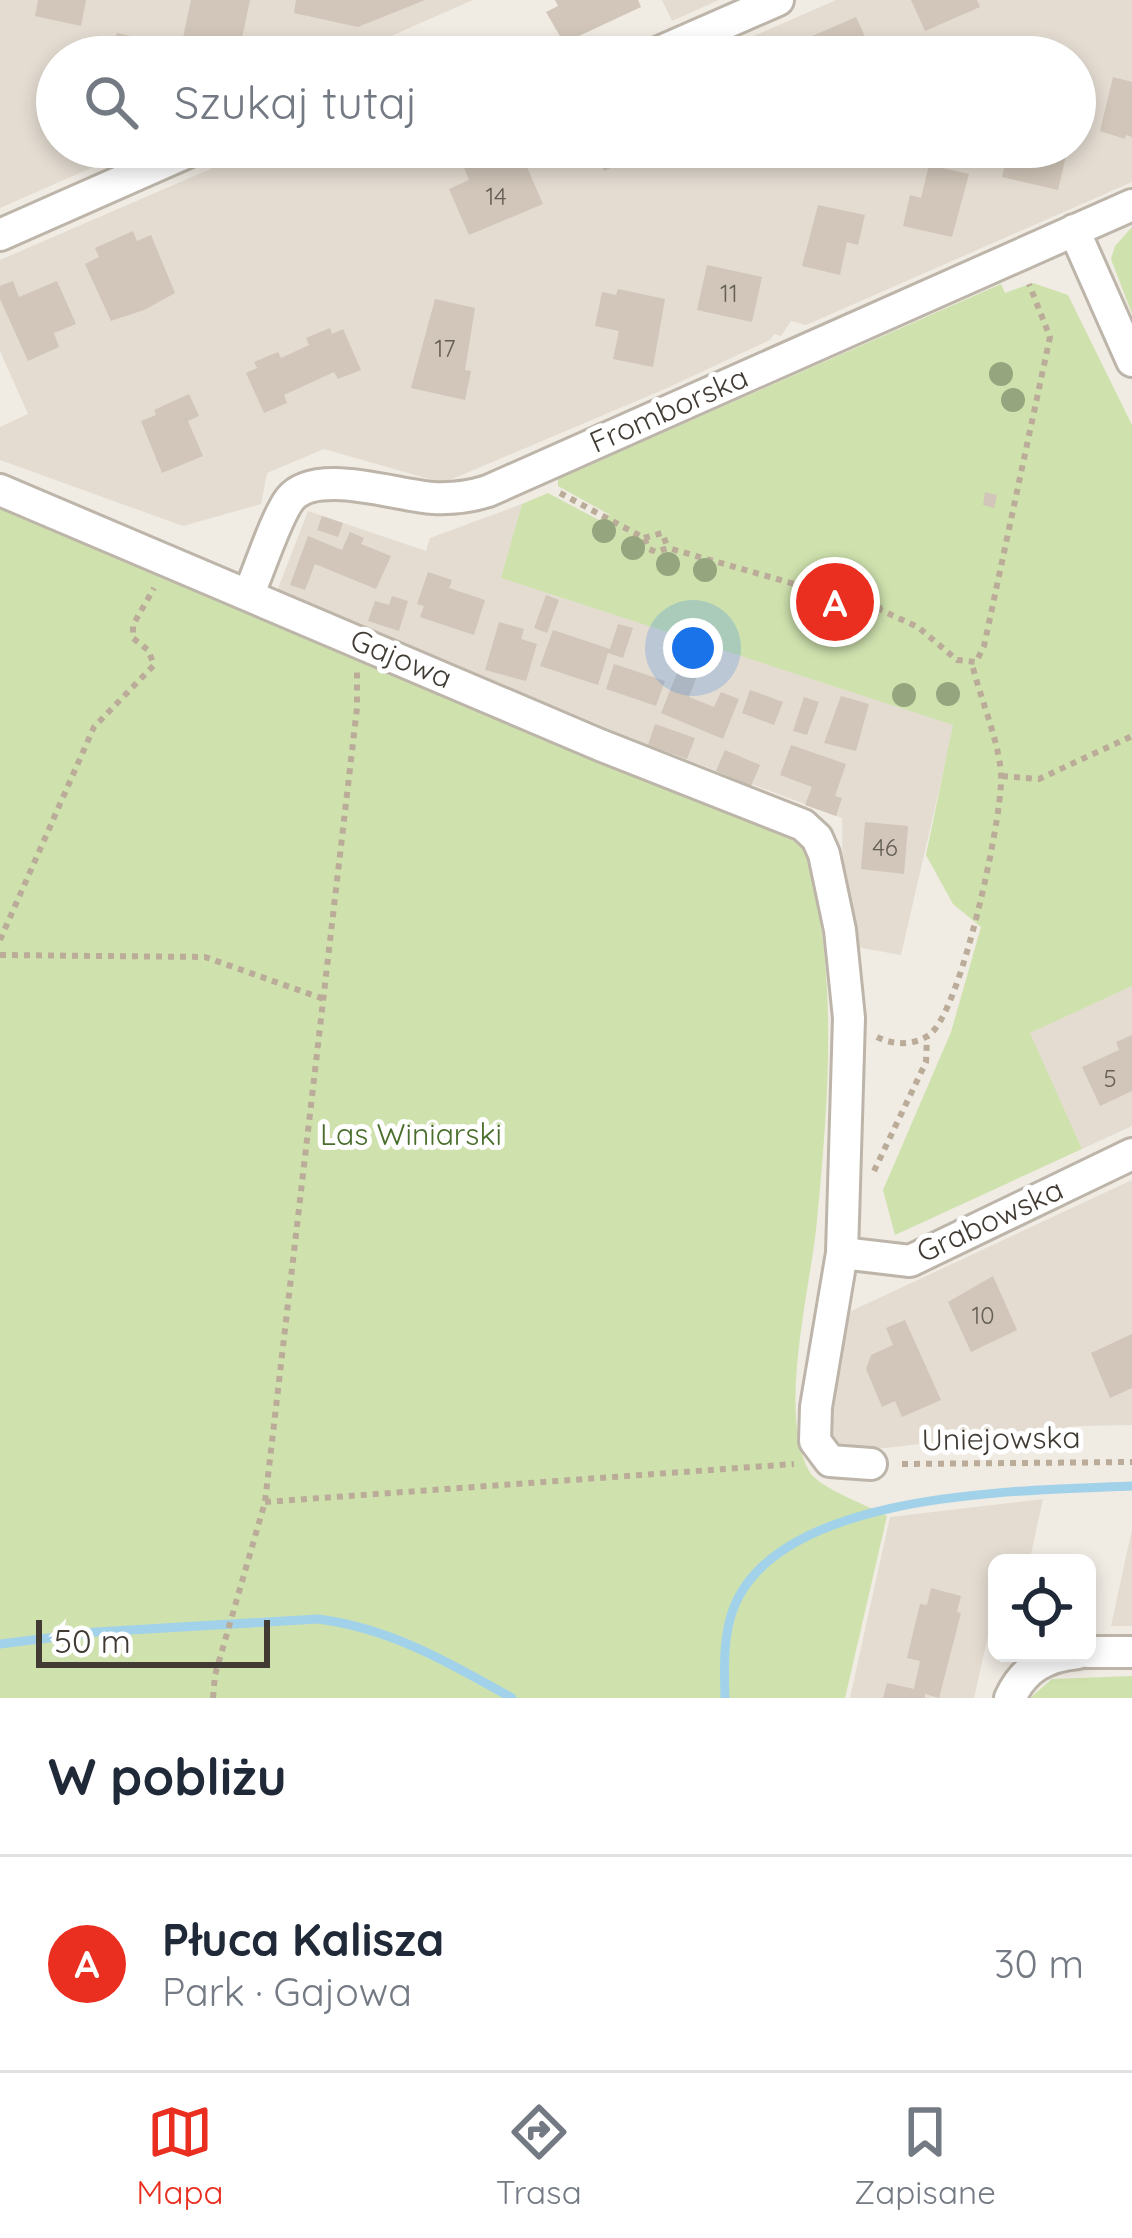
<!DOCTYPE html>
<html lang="pl">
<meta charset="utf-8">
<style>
:root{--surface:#fff;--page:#f6f6f7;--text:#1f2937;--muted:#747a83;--line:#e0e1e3;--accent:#ea2e20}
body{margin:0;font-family:Quicksand,sans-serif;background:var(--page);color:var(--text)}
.controls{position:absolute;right:36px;bottom:36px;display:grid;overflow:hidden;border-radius:18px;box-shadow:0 6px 18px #0003}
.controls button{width:108px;height:108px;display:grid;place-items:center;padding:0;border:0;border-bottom:3px solid var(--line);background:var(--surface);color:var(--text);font:60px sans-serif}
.scale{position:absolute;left:36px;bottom:30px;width:234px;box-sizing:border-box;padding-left:12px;border:6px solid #413b34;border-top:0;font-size:33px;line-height:42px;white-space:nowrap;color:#413b34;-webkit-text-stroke:9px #fff;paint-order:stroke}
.you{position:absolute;left:693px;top:648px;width:42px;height:42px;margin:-30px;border:9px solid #fff;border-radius:50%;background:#1a73e8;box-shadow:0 0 0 18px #1a73e833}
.badge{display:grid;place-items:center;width:78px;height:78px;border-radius:50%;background:var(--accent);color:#fff;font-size:39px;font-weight:700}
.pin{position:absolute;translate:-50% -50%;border:6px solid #fff;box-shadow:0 3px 12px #0006}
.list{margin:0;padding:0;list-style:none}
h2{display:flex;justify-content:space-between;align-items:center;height:156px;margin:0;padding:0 48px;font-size:51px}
h2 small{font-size:39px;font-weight:400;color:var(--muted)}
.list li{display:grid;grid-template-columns:78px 1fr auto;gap:36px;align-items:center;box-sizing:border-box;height:216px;padding:0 48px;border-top:3px solid var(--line)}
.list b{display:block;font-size:45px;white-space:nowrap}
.list p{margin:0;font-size:39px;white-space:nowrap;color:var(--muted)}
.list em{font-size:39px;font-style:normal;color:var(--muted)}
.icon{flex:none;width:66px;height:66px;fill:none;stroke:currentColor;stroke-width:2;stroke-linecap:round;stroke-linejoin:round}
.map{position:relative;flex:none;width:1132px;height:1698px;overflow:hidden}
.search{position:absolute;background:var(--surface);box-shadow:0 6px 18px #0003;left:36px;right:36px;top:36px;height:132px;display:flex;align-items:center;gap:30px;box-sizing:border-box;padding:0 42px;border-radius:66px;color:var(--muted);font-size:45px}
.sheet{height:372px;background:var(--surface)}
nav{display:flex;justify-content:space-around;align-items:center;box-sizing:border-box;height:168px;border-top:3px solid var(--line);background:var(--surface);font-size:33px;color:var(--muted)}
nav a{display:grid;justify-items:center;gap:6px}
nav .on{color:var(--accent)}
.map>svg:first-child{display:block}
.residential{fill:#e4dcd1}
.green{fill:#cfe2ae}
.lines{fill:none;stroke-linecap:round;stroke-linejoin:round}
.stream{stroke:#a2d2ea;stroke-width:9}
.building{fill:#d1c6b9}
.minor-casing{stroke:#bdb5a9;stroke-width:36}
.path{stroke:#bbac99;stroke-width:6;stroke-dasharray:6 6;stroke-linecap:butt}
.minor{stroke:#fff;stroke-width:30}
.tree{fill:#95a67e}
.labels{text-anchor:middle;stroke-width:10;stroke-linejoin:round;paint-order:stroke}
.number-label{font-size:24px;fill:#655e55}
.street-label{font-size:30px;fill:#413b34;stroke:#fff}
.park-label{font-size:30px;fill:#4a6e2c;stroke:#fff}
</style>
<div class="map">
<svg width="1132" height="1698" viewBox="0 0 1132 1698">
<rect width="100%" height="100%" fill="#f0ebe3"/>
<path class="residential" d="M 0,0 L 473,0 L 343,57 L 57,57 L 57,147 L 139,147 L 0,208 Z
M 662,0 L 719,0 L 672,21 Z
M 836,0 L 1132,0 L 1132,182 L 806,325 L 791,321 L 781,336 L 774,334 L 770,340 L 667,388 L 443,483 L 324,449 L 267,473 L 261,504 L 183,526 L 0,460 L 0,427 L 28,414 L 0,351 L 0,260 L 261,147 L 1075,147 L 1075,57 L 706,57 Z
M 522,504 L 502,578 L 954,725 L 901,955 L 851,946 L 843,890 L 842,818 L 648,745 L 277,591 L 308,511 L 426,551 L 430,538 Z
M 1132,986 L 1132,1126 L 1082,1149 L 1029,1033 Z
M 1132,1180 L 1132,1425 L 1080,1426 L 841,1453 L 826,1434 L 849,1312 Z
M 1043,1499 L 1029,1563 L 997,1563 L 997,1630 L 989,1631 L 974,1698 L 850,1698 L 890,1517 Z
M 1132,1529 L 1132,1626 L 1111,1626 Z"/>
<path class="green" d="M 1132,227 L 1132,314 L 1111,259 L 1115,246 Z
M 1033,283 L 1068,295 L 1132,425 L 1132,986 L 1030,1033 L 1082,1149 L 895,1235 L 883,1190 L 951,1032 L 981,927 L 953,904 L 926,855 L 953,725 L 501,578 L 522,504 L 548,493 L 599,520 L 610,515 L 558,486 L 558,479 L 1001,284 L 1005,293 Z
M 0,506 L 776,829 L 805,849 C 839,968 829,1097 817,1220 C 811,1288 777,1411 809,1471 C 817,1487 869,1506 887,1516 L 845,1698 L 0,1698 Z
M 1132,1676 L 1132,1698 L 1030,1698 L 1052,1679 Z"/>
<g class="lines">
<path class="stream" d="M 0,1644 L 96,1632 L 318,1619 C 390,1628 450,1663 512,1698
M 725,1698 C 724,1669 723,1634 734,1607 C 782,1489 1026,1491 1132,1486"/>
</g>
<path class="building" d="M 38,0 L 86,0 L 81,26 L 35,16 Z
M 191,0 L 250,0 L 238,57 L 112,57 L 117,33 L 181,47 Z
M 296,0 L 425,0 L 358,27 L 294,13 Z
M 555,0 L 638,0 L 641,7 L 564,43 L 546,12 L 558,6 Z
M 911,0 L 977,0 L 980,7 L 925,31 Z
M 856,17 L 873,54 L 808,57 L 801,41 Z
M 1015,47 L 1051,55 L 1051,57 L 1012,57 Z
M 1113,77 L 1132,82 L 1132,137 L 1126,135 L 1125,139 L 1100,131 Z
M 482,147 L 493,147 L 502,166 L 523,158 L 543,204 L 469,235 L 449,189 L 469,180 L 459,156 Z
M 593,147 L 659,147 L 604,171 Z
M 1009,147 L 1068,147 L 1058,190 L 1002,177 Z
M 929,165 L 969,174 L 952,237 L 903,226 L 910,195 L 921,198 Z
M 818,205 L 865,215 L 858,245 L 847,242 L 840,275 L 802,266 Z
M 133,231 L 137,241 L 151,235 L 175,293 L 144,310 L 111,321 L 85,264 L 99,257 L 95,248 Z
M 707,265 L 762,277 L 752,322 L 697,310 Z
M 13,281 L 19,297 L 57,281 L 76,324 L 54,333 L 59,347 L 28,361 L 0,299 L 0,286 Z
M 618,289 L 665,299 L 653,367 L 613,359 L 619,331 L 595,326 L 602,292 L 616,295 Z
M 435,299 L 475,308 L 465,370 L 471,371 L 465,400 L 411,388 Z
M 330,328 L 332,334 L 343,329 L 361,370 L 338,379 L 334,372 L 284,395 L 287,403 L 264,413 L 246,373 L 257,368 L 254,362 L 278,352 L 281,358 L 309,345 L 306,338 Z
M 189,394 L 199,416 L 188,421 L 203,456 L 162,473 L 141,421 L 156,415 L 154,410 Z
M 985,492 L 997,495 L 994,508 L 983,505 Z
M 322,516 L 343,523 L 338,537 L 317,530 Z
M 350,532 L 364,538 L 361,544 L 391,556 L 376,589 L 315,564 L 305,590 L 290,585 L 308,536 L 342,550 Z
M 428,572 L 452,580 L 449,588 L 485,600 L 474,635 L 420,617 L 424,606 L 417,604 Z
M 546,595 L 559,600 L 547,633 L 534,628 Z
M 392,596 L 408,601 L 399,631 L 368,621 L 375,601 L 389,605 Z
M 499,622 L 524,629 L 521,639 L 537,644 L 526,681 L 485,670 Z
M 618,624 L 633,628 L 623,658 L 608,653 L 598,685 L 540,666 L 553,630 L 610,649 Z
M 614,664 L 665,681 L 656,706 L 606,689 Z
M 679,668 L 697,676 L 689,697 L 714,707 L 721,692 L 739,699 L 723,739 L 661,713 Z
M 750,690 L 783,702 L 774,725 L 742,713 Z
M 841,696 L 869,704 L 856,751 L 824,743 Z
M 804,697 L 819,702 L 807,735 L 793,731 Z
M 655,724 L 695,738 L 687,759 L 648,745 Z
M 791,745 L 846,764 L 835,796 L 842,798 L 836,816 L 805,805 L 812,787 L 780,775 Z
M 725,750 L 760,765 L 751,786 L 716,771 Z
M 865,822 L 908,826 L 904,874 L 861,869 Z
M 1132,1035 L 1132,1091 L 1100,1106 L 1082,1067 L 1119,1050 L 1116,1042 Z
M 993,1276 L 1017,1330 L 971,1352 L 948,1302 Z
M 905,1320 L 941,1400 L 902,1417 L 895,1401 L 882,1407 L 866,1369 L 871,1355 L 893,1345 L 886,1328 Z
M 1132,1334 L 1132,1388 L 1110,1398 L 1091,1353 Z
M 931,1588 L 961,1596 L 957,1612 L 961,1613 L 939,1698 L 925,1694 L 925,1698 L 883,1698 L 887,1683 L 914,1689 L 920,1661 L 907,1658 L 920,1604 L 927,1605 Z"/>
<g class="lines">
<g class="minor-casing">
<path id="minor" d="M 648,57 L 778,0
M 1074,230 L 1132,361
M 0,235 L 199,147
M 0,490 L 600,745 L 803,825 L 817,838 L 824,854 L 840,930 L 849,1018 L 842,1253 L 816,1407 L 815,1441 L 830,1461 L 871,1464
M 249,593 C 259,571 276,517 290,499 C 316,467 397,496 433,498 C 453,499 469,497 488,491 L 1132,205
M 842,1253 L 910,1261 L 1132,1154
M 1087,1652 L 1132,1652
M 1010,1698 C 1024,1668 1046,1656 1078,1653"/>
</g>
<path class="path" d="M 560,493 L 644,538 L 649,549 L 656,552 L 668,548 L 798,585 L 864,579 L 881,610 L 918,627 L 957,660 L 976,662 L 984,646 L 1050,337 L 1029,284
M 644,538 L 662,533 L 668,548
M 837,584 L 841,604 L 850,618 L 871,618 L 881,610
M 1002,776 L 1039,779 L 1132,736
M 0,940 L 94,727 L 154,665 L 148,650 L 133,638 L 133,625 L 154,588
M 0,955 L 205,957 L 324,999
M 877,1037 C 893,1045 913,1046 929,1035 C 961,1012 1001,823 1001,780 C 1002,748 980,698 972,664
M 874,1171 L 926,1062 L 927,1037
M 902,1464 L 1132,1462
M 265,1502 L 794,1464
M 213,1698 L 215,1675 L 265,1502 L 357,708 L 357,670"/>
<use href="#minor" class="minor"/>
</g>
<g class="tree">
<circle cx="1001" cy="374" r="12"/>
<circle cx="1013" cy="400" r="12"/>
<circle cx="604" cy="531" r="12"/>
<circle cx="633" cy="548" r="12"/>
<circle cx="668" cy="564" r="12"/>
<circle cx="705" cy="570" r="12"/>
<circle cx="948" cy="694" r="12"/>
<circle cx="904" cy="695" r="12"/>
</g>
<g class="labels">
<g class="number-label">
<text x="496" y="205">14</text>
<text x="729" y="302">11</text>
<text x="445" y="357">17</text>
<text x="885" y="856">46</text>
<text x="1110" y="1087">5</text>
<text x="983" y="1324">10</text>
</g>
<g class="street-label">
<text transform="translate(669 410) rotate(-24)" y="10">Fromborska</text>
<text transform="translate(401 659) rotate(23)" y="10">Gajowa</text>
<text transform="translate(990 1221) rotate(-25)" y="10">Grabowska</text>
<text transform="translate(1001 1439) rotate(-1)" y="10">Uniejowska</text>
</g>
<g class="park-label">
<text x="411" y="1145">Las Winiarski</text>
</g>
</g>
</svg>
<div class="controls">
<button><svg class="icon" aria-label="locate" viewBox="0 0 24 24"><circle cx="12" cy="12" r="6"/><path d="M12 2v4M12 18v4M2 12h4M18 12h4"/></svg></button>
</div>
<div class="scale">50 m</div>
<div class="you"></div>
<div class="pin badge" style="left:835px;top:602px">A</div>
<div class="search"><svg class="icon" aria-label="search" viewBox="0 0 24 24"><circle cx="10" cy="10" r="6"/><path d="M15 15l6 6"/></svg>Szukaj tutaj</div>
</div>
<section class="sheet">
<h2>W pobliżu<small></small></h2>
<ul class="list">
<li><span class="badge">A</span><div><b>Płuca Kalisza</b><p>Park · Gajowa</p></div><em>30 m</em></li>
</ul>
</section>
<nav>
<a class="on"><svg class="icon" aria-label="map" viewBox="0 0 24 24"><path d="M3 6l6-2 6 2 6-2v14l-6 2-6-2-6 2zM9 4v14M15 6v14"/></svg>Mapa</a>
<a><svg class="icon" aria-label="directions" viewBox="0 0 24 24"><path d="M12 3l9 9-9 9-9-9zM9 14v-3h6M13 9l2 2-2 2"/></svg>Trasa</a>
<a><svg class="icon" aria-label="saved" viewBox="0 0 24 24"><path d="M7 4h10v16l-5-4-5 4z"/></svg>Zapisane</a>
</nav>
